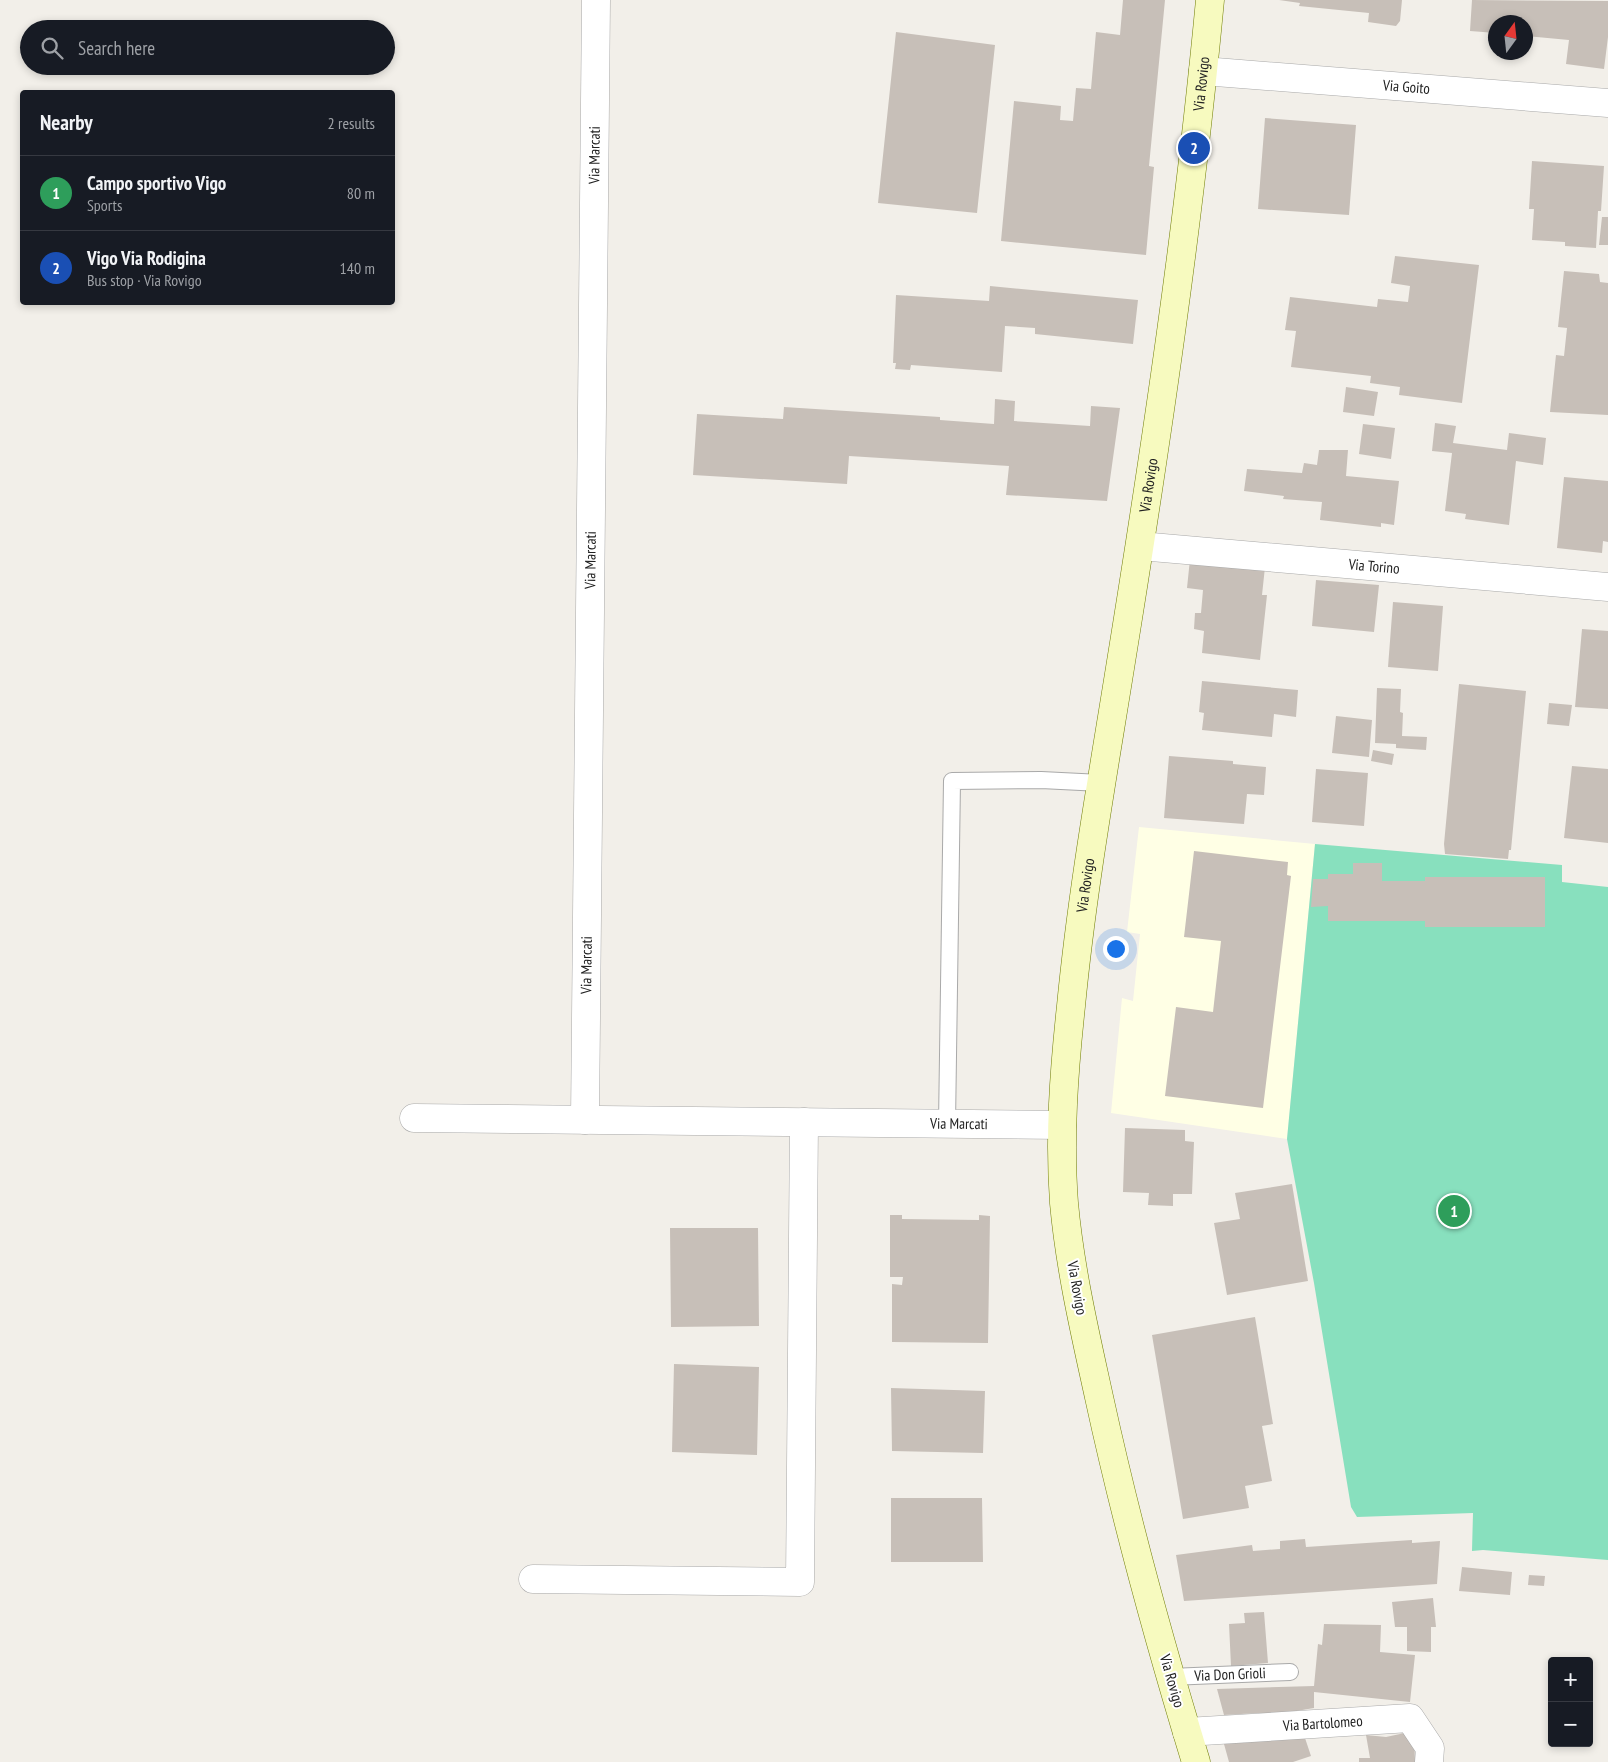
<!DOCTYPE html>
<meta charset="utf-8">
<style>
:root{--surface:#171b24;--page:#20242c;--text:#f1f3f6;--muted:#9ea1a6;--line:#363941;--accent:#d40000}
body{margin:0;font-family:"PT Sans Narrow",sans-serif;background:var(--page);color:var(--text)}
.controls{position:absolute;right:15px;bottom:15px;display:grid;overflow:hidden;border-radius:5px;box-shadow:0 2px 8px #0003}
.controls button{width:45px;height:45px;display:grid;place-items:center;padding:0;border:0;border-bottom:1px solid var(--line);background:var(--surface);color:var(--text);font:25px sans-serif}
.compass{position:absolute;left:1488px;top:15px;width:45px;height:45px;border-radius:50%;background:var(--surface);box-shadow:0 2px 8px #0003;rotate:15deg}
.you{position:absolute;left:1115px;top:948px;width:18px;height:18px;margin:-12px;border:4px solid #fff;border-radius:50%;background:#1a73e8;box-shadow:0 0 0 8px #1a73e833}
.badge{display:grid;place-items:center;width:32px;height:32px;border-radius:50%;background:var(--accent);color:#fff;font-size:16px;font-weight:700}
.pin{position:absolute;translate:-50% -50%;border:2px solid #fff;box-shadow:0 1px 5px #0006}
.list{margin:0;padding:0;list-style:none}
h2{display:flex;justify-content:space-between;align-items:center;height:65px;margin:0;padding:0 20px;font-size:21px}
h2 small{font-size:16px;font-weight:400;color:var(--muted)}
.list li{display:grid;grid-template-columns:32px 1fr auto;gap:15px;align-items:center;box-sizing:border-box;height:75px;padding:0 20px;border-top:1px solid var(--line)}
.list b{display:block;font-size:19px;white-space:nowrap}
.list p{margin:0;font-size:16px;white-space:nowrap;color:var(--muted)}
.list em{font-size:16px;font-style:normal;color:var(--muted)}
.icon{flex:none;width:28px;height:28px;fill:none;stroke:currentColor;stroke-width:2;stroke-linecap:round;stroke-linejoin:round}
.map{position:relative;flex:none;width:1608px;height:1762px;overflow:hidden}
.search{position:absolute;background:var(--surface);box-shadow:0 2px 8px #0003;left:20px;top:20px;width:375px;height:55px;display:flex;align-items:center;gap:12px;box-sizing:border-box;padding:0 18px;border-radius:28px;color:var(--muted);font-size:19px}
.panel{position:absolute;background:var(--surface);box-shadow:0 2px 8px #0003;left:20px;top:90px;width:375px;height:215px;border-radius:5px}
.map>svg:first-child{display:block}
.education{fill:#ffffe5}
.pitch{fill:#88e0be}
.building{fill:#c7bfb8}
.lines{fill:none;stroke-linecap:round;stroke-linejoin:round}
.service-casing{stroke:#a9a9a9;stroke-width:18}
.minor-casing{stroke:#a9a9a9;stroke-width:29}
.secondary-casing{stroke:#707d05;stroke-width:29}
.service{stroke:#fff;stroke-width:16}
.minor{stroke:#fff;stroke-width:28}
.secondary{stroke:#f7fabf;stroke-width:28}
.labels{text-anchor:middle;stroke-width:4;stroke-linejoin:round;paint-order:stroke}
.street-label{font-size:15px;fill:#222;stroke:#fff}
</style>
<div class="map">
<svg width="1608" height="1762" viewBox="0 0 1608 1762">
<rect width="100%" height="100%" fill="#f2efe9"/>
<path class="education" d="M 1139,827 L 1315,844 L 1287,1139 L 1111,1113 L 1122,998 L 1133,1001 L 1140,934 L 1127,932 Z"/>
<path class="pitch" d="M 1315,844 L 1562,865 L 1562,882 L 1608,887 L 1608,1560 L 1483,1550 L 1472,1551 L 1473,1513 L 1357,1517 L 1351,1507 L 1314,1283 L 1287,1139 Z"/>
<path class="building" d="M 1123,0 L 1165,0 L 1149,166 L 1154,167 L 1146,255 L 1001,241 L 1014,101 L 1061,106 L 1060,120 L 1073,121 L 1076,88 L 1091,89 L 1096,32 L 1120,35 Z
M 1279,0 L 1402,0 L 1400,21 L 1396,26 L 1368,22 L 1369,13 L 1299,6 L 1300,3 Z
M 1472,0 L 1608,1 L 1608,37 L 1604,69 L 1566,64 L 1569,40 L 1526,36 L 1526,22 L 1496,22 L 1496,33 L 1470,31 Z
M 896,32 L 995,45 L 977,213 L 878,203 Z
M 1265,118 L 1356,125 L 1349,215 L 1258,209 Z
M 1532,161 L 1604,166 L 1601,211 L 1598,211 L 1596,248 L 1565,246 L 1565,242 L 1532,240 L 1534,209 L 1529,209 Z
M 1602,217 L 1608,217 L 1608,245 L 1599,245 Z
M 1395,256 L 1479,265 L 1462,403 L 1399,395 L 1400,387 L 1370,383 L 1371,376 L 1291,367 L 1296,331 L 1285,330 L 1290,297 L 1377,307 L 1378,299 L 1408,302 L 1410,286 L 1391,283 Z
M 1564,271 L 1599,274 L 1600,282 L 1608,283 L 1608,415 L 1550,412 L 1556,355 L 1564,356 L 1567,328 L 1558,327 Z
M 990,286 L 1138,300 L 1133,344 L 1035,334 L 1035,328 L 1005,326 L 1002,372 L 911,365 L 910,370 L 895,369 L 896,363 L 893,363 L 896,295 L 989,301 Z
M 1346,387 L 1378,392 L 1374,416 L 1343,412 Z
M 995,399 L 1015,401 L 1014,421 L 1090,426 L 1091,406 L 1120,408 L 1107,501 L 1006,495 L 1009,466 L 849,456 L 847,484 L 693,475 L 697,414 L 783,419 L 784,407 L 940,417 L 940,420 L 994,424 Z
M 1435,423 L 1456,426 L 1453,443 L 1507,450 L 1509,433 L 1546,438 L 1543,465 L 1516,461 L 1509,525 L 1465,519 L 1466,514 L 1445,511 L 1452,453 L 1432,451 Z
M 1363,424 L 1395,428 L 1391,459 L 1359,454 Z
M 1319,450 L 1348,450 L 1346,476 L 1399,481 L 1394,525 L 1381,523 L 1381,527 L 1320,520 L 1322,502 L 1283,499 L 1284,496 L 1244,491 L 1247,469 L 1302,473 L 1304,463 L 1317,465 Z
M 1564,477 L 1608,481 L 1608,542 L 1603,541 L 1602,553 L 1557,548 Z
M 1190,559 L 1265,567 L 1262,595 L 1267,595 L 1260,660 L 1202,653 L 1204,631 L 1194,629 L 1195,613 L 1201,613 L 1203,590 L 1187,588 Z
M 1316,580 L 1379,585 L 1374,632 L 1312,626 Z
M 1393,602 L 1443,606 L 1438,671 L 1388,667 Z
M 1582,629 L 1608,631 L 1608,709 L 1575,707 Z
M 1202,681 L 1298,690 L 1296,717 L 1274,714 L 1272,737 L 1202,730 L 1204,713 L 1199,712 Z
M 1459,684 L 1526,691 L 1511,850 L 1509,850 L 1508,859 L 1445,854 L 1444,844 Z
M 1377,688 L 1401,689 L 1400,712 L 1403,713 L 1402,736 L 1427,737 L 1426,750 L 1396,748 L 1396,744 L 1375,743 Z
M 1549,703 L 1572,705 L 1569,726 L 1547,724 Z
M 1336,716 L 1372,720 L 1369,757 L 1332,753 Z
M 1373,750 L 1394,754 L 1392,765 L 1371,761 Z
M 1169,756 L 1233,761 L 1233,764 L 1266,767 L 1264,795 L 1247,794 L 1244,824 L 1164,818 Z
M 1572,766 L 1608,769 L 1608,843 L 1564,838 Z
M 1316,769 L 1368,773 L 1364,826 L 1312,822 Z
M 1194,851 L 1288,862 L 1287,875 L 1291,876 L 1263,1108 L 1165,1096 L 1176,1007 L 1213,1012 L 1221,941 L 1184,937 Z
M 1353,863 L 1382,863 L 1382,881 L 1425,881 L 1425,877 L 1545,877 L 1545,927 L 1425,927 L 1425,921 L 1328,921 L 1328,906 L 1311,907 L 1313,879 L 1328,879 L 1328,874 L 1353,874 Z
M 1125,1128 L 1185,1130 L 1185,1141 L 1194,1142 L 1192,1194 L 1173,1194 L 1173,1206 L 1148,1205 L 1149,1193 L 1123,1192 Z
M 1292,1184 L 1308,1281 L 1227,1295 L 1214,1223 L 1240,1219 L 1235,1193 Z
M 890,1215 L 902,1215 L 902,1219 L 979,1220 L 979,1215 L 990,1216 L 988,1343 L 892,1342 L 892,1284 L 902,1285 L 903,1277 L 890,1277 Z
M 670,1228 L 758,1228 L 759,1326 L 671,1327 Z
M 1255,1317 L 1273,1424 L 1262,1426 L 1272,1481 L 1245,1486 L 1249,1508 L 1183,1519 L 1152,1335 Z
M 674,1364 L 759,1367 L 757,1455 L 672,1452 Z
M 891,1388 L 985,1391 L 983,1453 L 892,1451 Z
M 891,1498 L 982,1498 L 983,1562 L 891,1562 Z
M 1305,1539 L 1306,1547 L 1412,1540 L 1412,1543 L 1440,1541 L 1437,1584 L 1184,1601 L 1176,1555 L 1252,1545 L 1253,1551 L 1280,1549 L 1280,1541 Z
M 1462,1567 L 1512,1572 L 1510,1595 L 1459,1591 Z
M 1529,1575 L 1545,1576 L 1544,1586 L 1528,1585 Z
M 1433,1598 L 1436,1627 L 1431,1627 L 1431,1652 L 1407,1651 L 1407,1627 L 1395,1627 L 1392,1602 Z
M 1264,1612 L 1268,1663 L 1231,1666 L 1229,1624 L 1245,1623 L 1244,1613 Z
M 1324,1624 L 1381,1625 L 1380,1652 L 1415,1655 L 1410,1702 L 1314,1692 L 1314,1708 L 1261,1717 L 1258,1713 L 1224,1715 L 1217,1689 L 1314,1686 L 1318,1644 L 1322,1645 Z
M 1414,1731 L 1415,1762 L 1359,1762 L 1359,1758 L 1370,1758 L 1366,1735 L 1386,1737 Z
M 1290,1734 L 1304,1735 L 1311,1756 L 1293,1762 L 1229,1762 L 1224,1744 Z"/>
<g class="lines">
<g class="service-casing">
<g id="service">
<path d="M 947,1124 L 952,781 L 1041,780 L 1101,783"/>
<path id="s1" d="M 1170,1677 L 1290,1672"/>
</g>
</g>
<g class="minor-casing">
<g id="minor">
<path id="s2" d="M 1203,71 L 1608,103"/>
<path id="s3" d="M 1140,546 L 1608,587"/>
<path id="s4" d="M 414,1118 L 1062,1125"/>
<path id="s5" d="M 585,1120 L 596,0"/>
<path d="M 533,1579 L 800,1582 L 804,1122"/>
<path id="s6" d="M 1187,1732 L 1410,1718 L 1430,1748 L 1429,1762"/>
</g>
</g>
<g class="secondary-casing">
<g id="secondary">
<path id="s7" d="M 1196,1762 C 1159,1641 1126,1521 1099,1397 C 1085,1333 1070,1269 1064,1203 C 1059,1137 1064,1071 1071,1006 C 1082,892 1102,780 1120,668 C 1156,446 1189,224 1210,0"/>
</g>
</g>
<use href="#service" class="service"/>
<use href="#minor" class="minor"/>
<use href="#secondary" class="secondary"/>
</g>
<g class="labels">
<g class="street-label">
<text dy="5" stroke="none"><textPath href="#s7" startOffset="1704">Via Rovigo</textPath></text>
<text dy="5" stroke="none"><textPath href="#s2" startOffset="204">Via Goito</textPath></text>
<text dy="5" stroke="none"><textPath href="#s5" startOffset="965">Via Marcati</textPath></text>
<text dy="5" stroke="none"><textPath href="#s7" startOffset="1299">Via Rovigo</textPath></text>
<text dy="5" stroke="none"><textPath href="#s5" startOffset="560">Via Marcati</textPath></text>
<text dy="5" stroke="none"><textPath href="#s3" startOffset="235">Via Torino</textPath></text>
<text dy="5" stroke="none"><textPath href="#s7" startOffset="894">Via Rovigo</textPath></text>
<text dy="5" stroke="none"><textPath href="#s5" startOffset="155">Via Marcati</textPath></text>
<text dy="5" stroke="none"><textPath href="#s4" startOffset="545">Via Marcati</textPath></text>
<text transform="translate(1077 1288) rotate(80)" y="5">Via Rovigo</text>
<text dy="5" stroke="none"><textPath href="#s1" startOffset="60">Via Don Grioli</textPath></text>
<text transform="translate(1172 1681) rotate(74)" y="5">Via Rovigo</text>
<text dy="5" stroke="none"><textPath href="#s6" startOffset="136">Via Bartolomeo</textPath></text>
</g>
</g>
</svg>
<div class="controls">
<button>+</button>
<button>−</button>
</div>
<svg class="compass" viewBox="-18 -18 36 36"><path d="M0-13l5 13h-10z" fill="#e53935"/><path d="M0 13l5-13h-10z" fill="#9ea1a6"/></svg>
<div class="you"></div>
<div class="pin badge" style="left:1454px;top:1211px;background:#2e9e5b">1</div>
<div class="pin badge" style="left:1194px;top:148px;background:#1a4fb4">2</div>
<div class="search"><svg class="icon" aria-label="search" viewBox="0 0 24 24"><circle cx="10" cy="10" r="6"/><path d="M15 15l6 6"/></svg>Search here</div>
<section class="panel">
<h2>Nearby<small>2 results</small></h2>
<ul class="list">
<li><span class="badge" style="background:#2e9e5b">1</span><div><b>Campo sportivo Vigo</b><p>Sports</p></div><em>80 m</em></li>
<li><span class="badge" style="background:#1a4fb4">2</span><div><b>Vigo Via Rodigina</b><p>Bus stop · Via Rovigo</p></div><em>140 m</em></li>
</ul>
</section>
</div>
